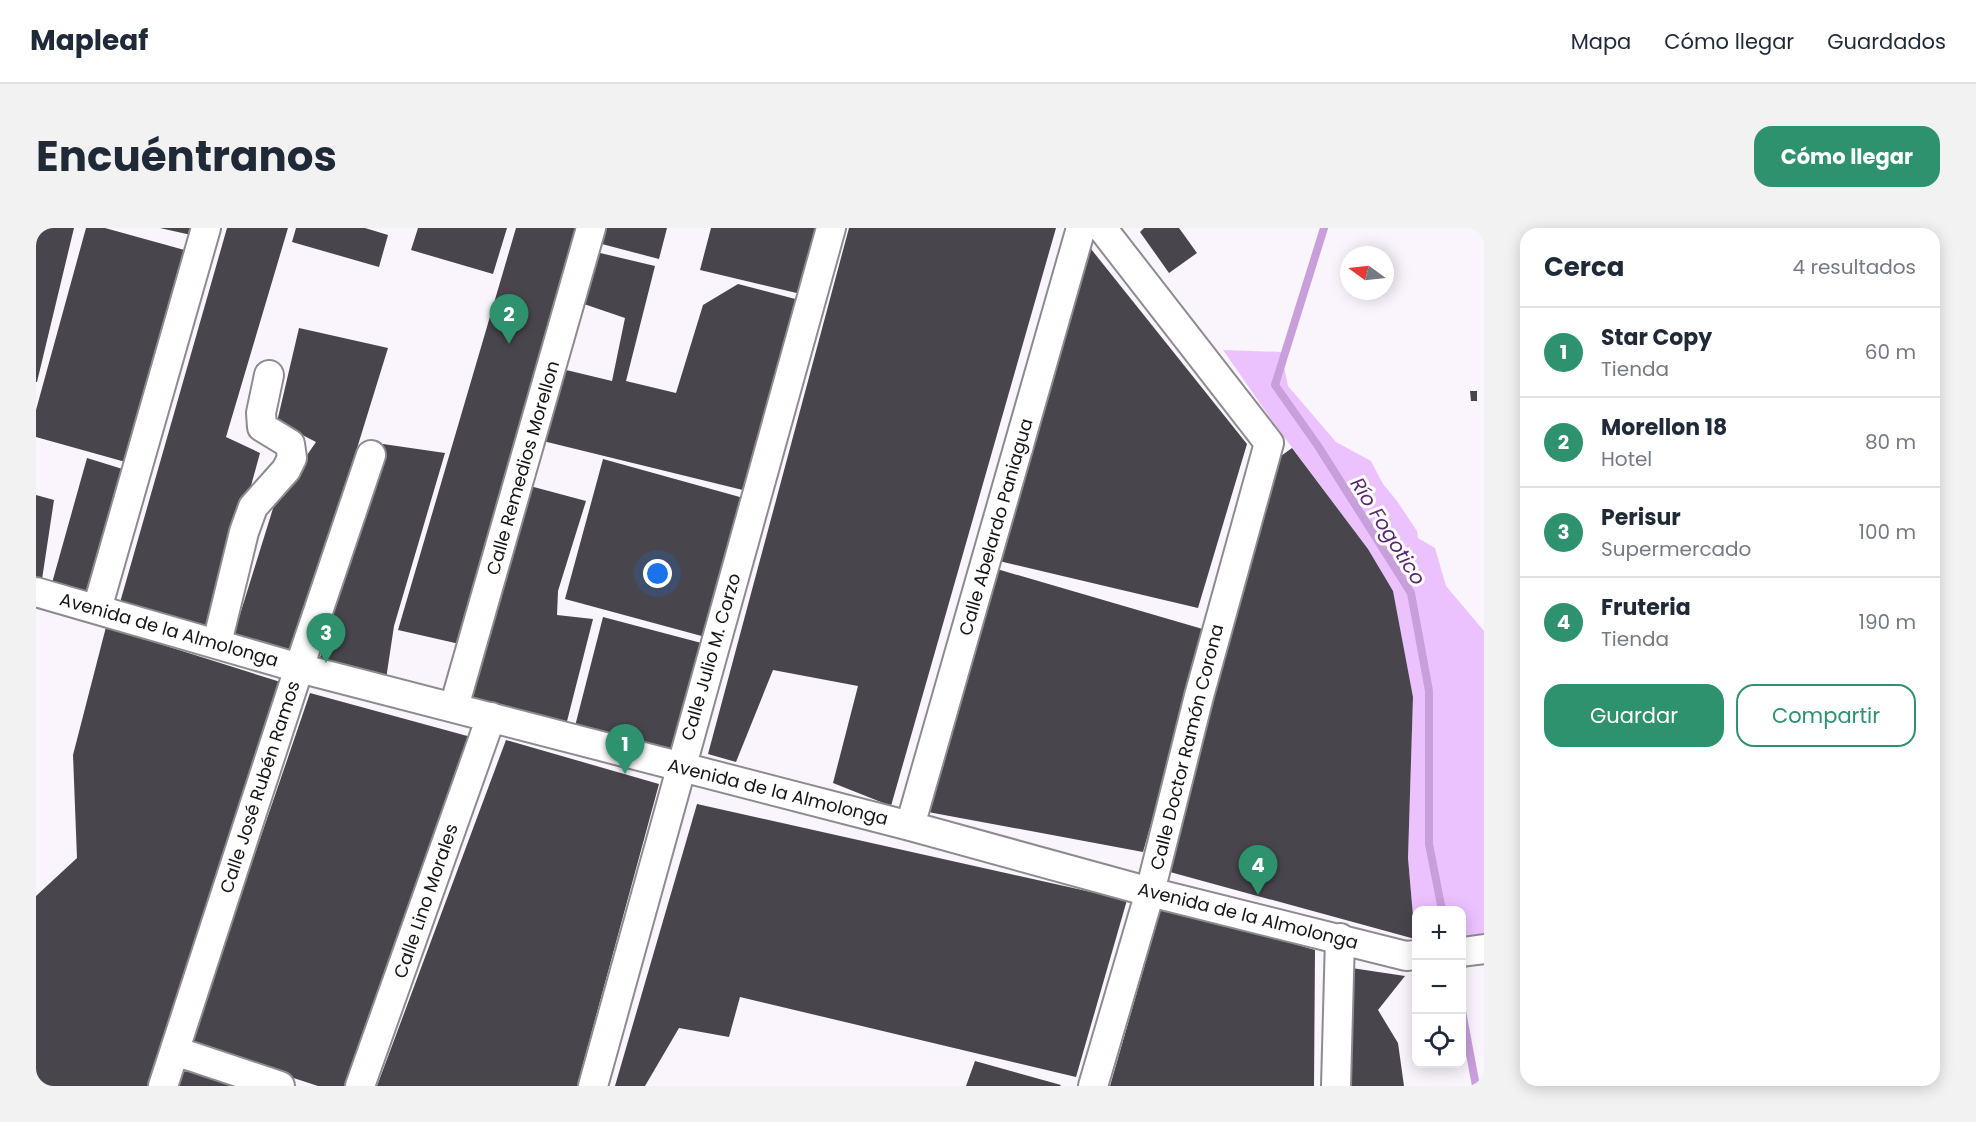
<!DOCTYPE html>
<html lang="es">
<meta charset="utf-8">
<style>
:root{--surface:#fff;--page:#f2f2f3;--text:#1f2937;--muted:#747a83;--line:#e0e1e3;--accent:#2d926d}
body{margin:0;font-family:Poppins,sans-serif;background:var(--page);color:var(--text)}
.controls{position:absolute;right:18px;bottom:18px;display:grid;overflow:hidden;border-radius:12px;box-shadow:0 3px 15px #0003}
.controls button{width:54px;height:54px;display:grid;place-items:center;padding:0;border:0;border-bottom:2px solid var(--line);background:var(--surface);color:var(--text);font:30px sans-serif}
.compass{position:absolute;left:1304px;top:18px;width:54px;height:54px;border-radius:50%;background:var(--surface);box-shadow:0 3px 15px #0003;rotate:285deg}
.you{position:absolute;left:622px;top:346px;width:21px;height:21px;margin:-15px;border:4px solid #fff;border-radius:50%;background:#1a73e8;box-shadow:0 0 0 9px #1a73e833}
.badge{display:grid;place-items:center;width:39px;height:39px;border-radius:50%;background:var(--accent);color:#fff;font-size:20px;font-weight:700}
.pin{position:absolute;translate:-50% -50px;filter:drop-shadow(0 2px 3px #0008)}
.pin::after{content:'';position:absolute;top:32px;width:21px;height:18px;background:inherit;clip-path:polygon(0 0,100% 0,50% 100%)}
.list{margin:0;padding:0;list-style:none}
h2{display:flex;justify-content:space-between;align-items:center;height:78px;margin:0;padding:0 24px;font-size:26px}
h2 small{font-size:20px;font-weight:400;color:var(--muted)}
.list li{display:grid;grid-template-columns:39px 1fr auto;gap:18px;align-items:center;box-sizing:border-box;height:90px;padding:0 24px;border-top:2px solid var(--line)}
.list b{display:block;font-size:22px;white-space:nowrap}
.list p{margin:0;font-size:20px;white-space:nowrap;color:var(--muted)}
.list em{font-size:20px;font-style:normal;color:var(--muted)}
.actions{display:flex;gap:12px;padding:18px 24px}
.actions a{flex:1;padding:14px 0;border:2px solid var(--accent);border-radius:18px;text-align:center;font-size:21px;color:var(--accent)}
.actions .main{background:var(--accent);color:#fff}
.icon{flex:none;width:33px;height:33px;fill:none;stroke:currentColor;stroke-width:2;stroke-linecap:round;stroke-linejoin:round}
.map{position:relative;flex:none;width:1448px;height:858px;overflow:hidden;border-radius:18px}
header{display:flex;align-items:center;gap:36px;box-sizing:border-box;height:84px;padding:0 30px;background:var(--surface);border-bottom:2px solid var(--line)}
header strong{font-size:28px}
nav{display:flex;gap:33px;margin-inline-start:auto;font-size:21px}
.intro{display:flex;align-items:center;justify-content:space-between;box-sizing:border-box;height:144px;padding:0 36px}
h1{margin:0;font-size:42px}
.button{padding:15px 27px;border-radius:18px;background:var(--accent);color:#fff;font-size:21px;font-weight:700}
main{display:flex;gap:36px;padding:0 36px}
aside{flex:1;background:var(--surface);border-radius:18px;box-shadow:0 3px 15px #0003}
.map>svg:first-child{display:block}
.green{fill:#ebc2fe}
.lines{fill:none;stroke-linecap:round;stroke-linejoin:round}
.stream{stroke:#c89edb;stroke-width:8}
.building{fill:#49454c}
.street-casing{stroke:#8f8a92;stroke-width:32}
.street{stroke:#fff;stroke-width:28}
.labels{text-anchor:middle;stroke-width:6;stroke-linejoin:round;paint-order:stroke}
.street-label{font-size:18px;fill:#171517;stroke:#fff}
.water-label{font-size:20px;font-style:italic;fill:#59266e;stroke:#fff}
</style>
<header>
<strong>Mapleaf</strong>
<nav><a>Mapa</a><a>Cómo llegar</a><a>Guardados</a></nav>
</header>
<div class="intro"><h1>Encuéntranos</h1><a class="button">Cómo llegar</a></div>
<main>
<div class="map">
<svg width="1448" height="858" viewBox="0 0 1448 858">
<rect width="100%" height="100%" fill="#faf4fc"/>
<path class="green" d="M 1187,122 L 1245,124 L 1252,158 L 1300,214 L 1335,233 L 1347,256 L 1361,273 L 1381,303 L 1382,310 L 1399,320 L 1410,358 L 1448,403 L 1448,706 L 1426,708 L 1426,682 L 1380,682 L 1379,711 L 1372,630 L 1377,469 L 1357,364 L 1332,321 L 1237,194 Z"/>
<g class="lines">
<path class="stream" d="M 1288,0 L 1239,157 L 1282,218 L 1375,365 L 1393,463 L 1393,616 L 1406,682
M 1426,783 L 1440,858"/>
</g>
<path class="building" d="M 0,0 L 38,0 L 1,154 L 0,154 Z
M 50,0 L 69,0 L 152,23 L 93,235 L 0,209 L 0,182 Z
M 124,0 L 157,0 L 155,7 Z
M 191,0 L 252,0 L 190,209 L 224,225 L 175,404 L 81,385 Z
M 260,0 L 329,0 L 352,7 L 343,39 L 256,14 Z
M 382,0 L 471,0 L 457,46 L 375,22 Z
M 480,0 L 547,0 L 428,417 L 362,402 Z
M 566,0 L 631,0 L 623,31 L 562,15 Z
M 675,0 L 787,0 L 769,67 L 664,42 Z
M 813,0 L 1020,0 L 855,578 L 797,555 L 822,458 L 737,442 L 700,534 L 672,526 Z
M 1108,0 L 1143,0 L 1161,25 L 1133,45 L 1104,4 Z
M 1055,21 L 1211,216 L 1162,380 L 963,333 Z
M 560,24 L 619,38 L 590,153 L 640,165 L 667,77 L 702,56 L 767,73 L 715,264 L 507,213 L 526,141 L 576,153 L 589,90 L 545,75 Z
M 263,100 L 352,120 L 258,424 L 197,409 L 239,274 L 280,214 L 241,194 Z
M 1434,163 L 1441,163 L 1441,173 L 1435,173 Z
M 347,216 L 409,225 L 358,398 L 350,451 L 282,437 Z
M 1256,220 L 1332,321 L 1357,363 L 1377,469 L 1372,630 L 1379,711 L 1134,644 L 1235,235 Z
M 51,230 L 93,243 L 58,365 L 16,355 Z
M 567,231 L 711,271 L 673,410 L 529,371 Z
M 494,258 L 550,273 L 522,363 L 521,387 L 557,391 L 528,505 L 433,472 Z
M 0,267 L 18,272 L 5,358 L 0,357 Z
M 961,341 L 1170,402 L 1107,624 L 892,584 Z
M 567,389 L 673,417 L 642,534 L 537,506 Z
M 70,399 L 254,457 L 120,858 L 6,858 L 0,856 L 0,668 L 41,630 L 37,527 Z
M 274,465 L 435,509 L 308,858 L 282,858 L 154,816 Z
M 470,512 L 623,556 L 541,858 L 341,858 Z
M 661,576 L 1091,672 L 1040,849 L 704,769 L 693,809 L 643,800 L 609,858 L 579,858 Z
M 1126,677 L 1279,722 L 1278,858 L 1074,858 Z
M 1309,739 L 1369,748 L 1342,782 L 1362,815 L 1368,858 L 1305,858 Z
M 939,833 L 1025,857 L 1024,858 L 930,858 Z
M 147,840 L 195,858 L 142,858 Z"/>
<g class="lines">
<g class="street-casing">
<path id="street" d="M 0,364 L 263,440 L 874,598 L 1114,664 L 1370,728 L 1380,727
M 61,381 L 170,0
M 181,415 L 208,304 L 217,279 L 250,242 L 256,230 L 254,216 L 226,199 L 225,185 L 233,147
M 418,479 L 555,0
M 874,598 L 1045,0
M 1426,724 L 1448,721
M 139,823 L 244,858
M 127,858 L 263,440 L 335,227
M 324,858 L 455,489
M 557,858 L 795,0
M 1057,858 L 1114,664 L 1163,468 L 1233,215 L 1066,0
M 1300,858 L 1304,710"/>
</g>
<use href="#street" class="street"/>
</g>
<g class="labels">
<g class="street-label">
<text transform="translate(487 240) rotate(-74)" y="6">Calle Remedios Morellon</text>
<text transform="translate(960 299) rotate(-74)" y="6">Calle Abelardo Paniagua</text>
<text transform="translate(133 402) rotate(16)" y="6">Avenida de la Almolonga</text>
<text transform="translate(675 429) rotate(-74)" y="6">Calle Julio M. Corzo</text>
<text transform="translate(1151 519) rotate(-76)" y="6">Calle Doctor Ramón Corona</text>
<text transform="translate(224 559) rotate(-72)" y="6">Calle José Rubén Ramos</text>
<text transform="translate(742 564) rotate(14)" y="6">Avenida de la Almolonga</text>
<text transform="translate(390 673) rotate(-71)" y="6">Calle Lino Morales</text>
<text transform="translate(1212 688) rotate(14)" y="6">Avenida de la Almolonga</text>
</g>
<g class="water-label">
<text transform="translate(1352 303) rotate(58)" y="7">Río Fogotico</text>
</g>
</g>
</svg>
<div class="controls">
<button>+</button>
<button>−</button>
<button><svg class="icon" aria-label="locate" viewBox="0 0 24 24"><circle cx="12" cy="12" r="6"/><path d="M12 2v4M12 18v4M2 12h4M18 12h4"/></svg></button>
</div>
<svg class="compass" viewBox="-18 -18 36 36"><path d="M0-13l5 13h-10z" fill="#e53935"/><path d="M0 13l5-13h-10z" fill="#747a83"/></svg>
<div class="you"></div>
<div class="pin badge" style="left:589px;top:546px">1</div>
<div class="pin badge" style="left:473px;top:116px">2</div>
<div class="pin badge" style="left:290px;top:435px">3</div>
<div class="pin badge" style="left:1222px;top:667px">4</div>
</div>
<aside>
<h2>Cerca<small>4 resultados</small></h2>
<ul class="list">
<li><span class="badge">1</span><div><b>Star Copy</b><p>Tienda</p></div><em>60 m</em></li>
<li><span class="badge">2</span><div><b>Morellon 18</b><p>Hotel</p></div><em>80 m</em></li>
<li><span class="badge">3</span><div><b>Perisur</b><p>Supermercado</p></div><em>100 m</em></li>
<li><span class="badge">4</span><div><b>Fruteria</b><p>Tienda</p></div><em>190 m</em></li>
</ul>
<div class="actions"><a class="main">Guardar</a><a>Compartir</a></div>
</aside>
</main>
